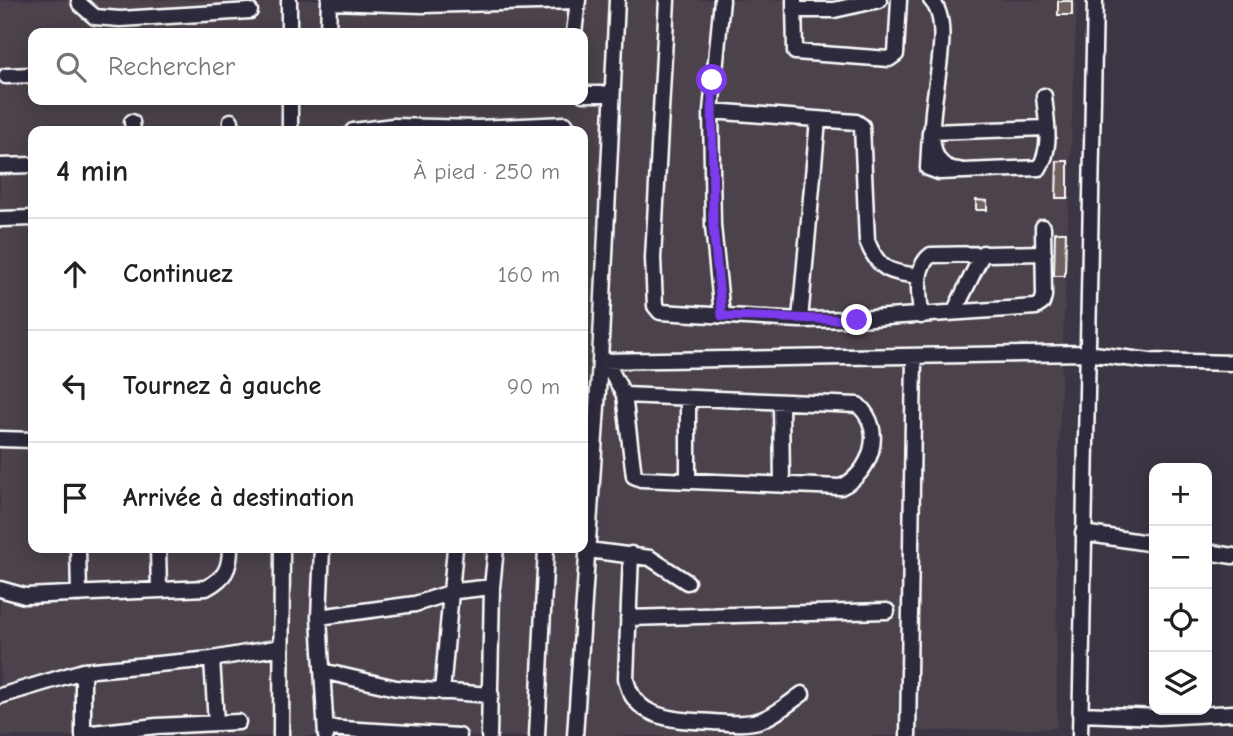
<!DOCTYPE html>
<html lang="fr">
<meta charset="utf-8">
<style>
:root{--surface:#fff;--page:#f2f2f2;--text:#202124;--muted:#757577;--line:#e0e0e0}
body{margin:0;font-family:"Comic Neue",sans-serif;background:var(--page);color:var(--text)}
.controls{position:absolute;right:21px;bottom:21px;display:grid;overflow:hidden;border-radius:14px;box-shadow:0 4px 18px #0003}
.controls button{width:63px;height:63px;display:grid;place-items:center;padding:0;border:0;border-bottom:2px solid var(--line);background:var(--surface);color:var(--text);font:35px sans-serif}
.stop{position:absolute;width:21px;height:21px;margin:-16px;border:5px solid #7c3aed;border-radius:50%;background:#fff}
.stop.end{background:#7c3aed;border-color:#fff;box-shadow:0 2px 7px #0008}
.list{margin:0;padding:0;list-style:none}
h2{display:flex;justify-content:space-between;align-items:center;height:91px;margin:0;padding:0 28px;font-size:30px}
h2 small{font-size:23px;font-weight:400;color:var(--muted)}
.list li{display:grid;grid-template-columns:46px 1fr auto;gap:21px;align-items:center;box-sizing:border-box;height:112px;padding:0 28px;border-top:2px solid var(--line)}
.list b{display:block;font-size:26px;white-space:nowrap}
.list em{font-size:23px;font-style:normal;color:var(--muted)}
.icon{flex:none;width:38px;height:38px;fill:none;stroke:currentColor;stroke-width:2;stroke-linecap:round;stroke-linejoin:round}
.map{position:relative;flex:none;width:1233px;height:736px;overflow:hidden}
.search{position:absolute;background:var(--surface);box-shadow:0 4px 18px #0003;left:28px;top:28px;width:560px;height:77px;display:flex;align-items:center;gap:18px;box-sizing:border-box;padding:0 24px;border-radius:14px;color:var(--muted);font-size:26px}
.panel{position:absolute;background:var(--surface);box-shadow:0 4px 18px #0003;left:28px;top:126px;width:560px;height:427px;border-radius:14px}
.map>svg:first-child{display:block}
.built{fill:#4b424c;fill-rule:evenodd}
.building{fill:#6f615e;stroke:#fff;stroke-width:2}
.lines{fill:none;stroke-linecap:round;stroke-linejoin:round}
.minor-casing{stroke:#fff;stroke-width:19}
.minor{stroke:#2f2a3d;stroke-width:14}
.route{stroke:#7c3aed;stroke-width:9}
</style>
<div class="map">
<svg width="1233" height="736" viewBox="0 0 1233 736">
<rect width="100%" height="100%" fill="#3c3544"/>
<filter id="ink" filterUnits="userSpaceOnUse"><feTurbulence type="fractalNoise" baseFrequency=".0143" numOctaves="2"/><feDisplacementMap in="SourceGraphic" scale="14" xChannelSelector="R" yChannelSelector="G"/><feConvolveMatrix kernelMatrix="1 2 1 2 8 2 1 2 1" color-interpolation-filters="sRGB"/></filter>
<g filter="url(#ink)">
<path class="built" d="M 0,0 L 1077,0 L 1056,515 L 1057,728 L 896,732 L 896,736 L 0,736 ZM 33,33 L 583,33 L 583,100 L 33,100 ZM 33,131 L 583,131 L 583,548 L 33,548 Z"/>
<path class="building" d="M 1058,1 L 1072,1 L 1072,15 L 1058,15 Z
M 1057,161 L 1068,161 L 1068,198 L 1056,198 Z
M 976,200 L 987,201 L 987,210 L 976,210 Z
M 1055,232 L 1066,232 L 1065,276 L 1054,276 Z"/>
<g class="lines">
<g class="minor-casing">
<path id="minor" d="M 79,0 L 80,4 L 95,17 L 120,19 L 250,11
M 289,0 L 289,33
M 667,0 L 653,258 L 655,306 L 660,312 L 800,320 L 857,319 L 1036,307 L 1042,303 L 1044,296 L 1043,227
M 794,0 L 795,52 L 889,59 L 896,54 L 899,0
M 931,0 C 966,35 897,166 959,170
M 329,2 L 423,5 L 577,1
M 794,10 L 834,10 L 879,0
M 328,33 L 329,0
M 574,33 L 578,0
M 6,76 L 33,75
M 583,94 L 612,94
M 1044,96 C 1046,119 1053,148 1039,168 L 939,172 L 928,168 L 930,132 L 1047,128
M 711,111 L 856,122 L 862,126 L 867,241 C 879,271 889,272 919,276
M 132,122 L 133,131
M 231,131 L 231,121
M 290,131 L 290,100
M 353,131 L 393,126 L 477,128 L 565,124 L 570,131
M 0,166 L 33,165
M 0,219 L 33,218
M 955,310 L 983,253
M 722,315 L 713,226 L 711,111 L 722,0
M 921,316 C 920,296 913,268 931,255 L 1044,253
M 800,320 L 818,120
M 605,360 L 624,395 L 634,476 L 641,479 L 841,487 C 871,473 886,430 858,405 L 624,395
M 600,361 L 1086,353 L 1150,361 L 1233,363
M 781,402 L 782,485
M 0,439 L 33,440
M 688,481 L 688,398
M 1083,533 L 1154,544
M 78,548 L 79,594
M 158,548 L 159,590
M 322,548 L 319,617 L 326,736
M 588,550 L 650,558 L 687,582
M 1207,552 L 1233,556
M 631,554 L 626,678 C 633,721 678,720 713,722 C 729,723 746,725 761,720 C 776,715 789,703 802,694
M 0,589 L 25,596 L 206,588 C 225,578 230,569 230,548
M 319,617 L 415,604 L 456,591 L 492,587
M 628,618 L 887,611
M 212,659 L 216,723
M 83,671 L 83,736
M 322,671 L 396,688 L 491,695
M 442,692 L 455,548
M 0,696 L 83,671 L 212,659 L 281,647
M 1080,714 L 1159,717 L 1233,713
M 326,728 L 459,736
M 83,734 L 157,726 L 238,722
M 281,736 L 282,548
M 489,736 L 492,587 L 496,548
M 537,736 L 546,548
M 575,736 L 600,361 L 617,0
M 908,736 L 914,358
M 1080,736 L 1095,0"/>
</g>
<use href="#minor" class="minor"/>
</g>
</g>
<g class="lines" filter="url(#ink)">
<path class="route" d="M 712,80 L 713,226 L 722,316 L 857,320"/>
</g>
</svg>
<div class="controls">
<button>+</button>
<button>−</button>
<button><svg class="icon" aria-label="locate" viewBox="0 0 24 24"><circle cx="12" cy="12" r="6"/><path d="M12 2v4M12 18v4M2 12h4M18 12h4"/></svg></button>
<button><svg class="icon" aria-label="layers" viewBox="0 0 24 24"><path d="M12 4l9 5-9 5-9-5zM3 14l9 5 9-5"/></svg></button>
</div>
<div class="stop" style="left:712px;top:80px"></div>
<div class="stop end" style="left:857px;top:320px"></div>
<div class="search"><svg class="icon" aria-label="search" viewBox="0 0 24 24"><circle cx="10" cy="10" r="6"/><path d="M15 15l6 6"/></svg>Rechercher</div>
<section class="panel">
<h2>4 min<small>À pied · 250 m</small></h2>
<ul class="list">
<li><svg class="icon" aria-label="ahead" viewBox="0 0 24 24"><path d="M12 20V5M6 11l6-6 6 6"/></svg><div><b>Continuez</b></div><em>160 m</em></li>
<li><svg class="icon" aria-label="left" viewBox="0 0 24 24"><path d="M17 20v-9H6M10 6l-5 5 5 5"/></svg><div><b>Tournez à gauche</b></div><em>90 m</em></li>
<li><svg class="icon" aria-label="arrive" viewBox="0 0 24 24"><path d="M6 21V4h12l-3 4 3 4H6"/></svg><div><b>Arrivée à destination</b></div></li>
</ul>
</section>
</div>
